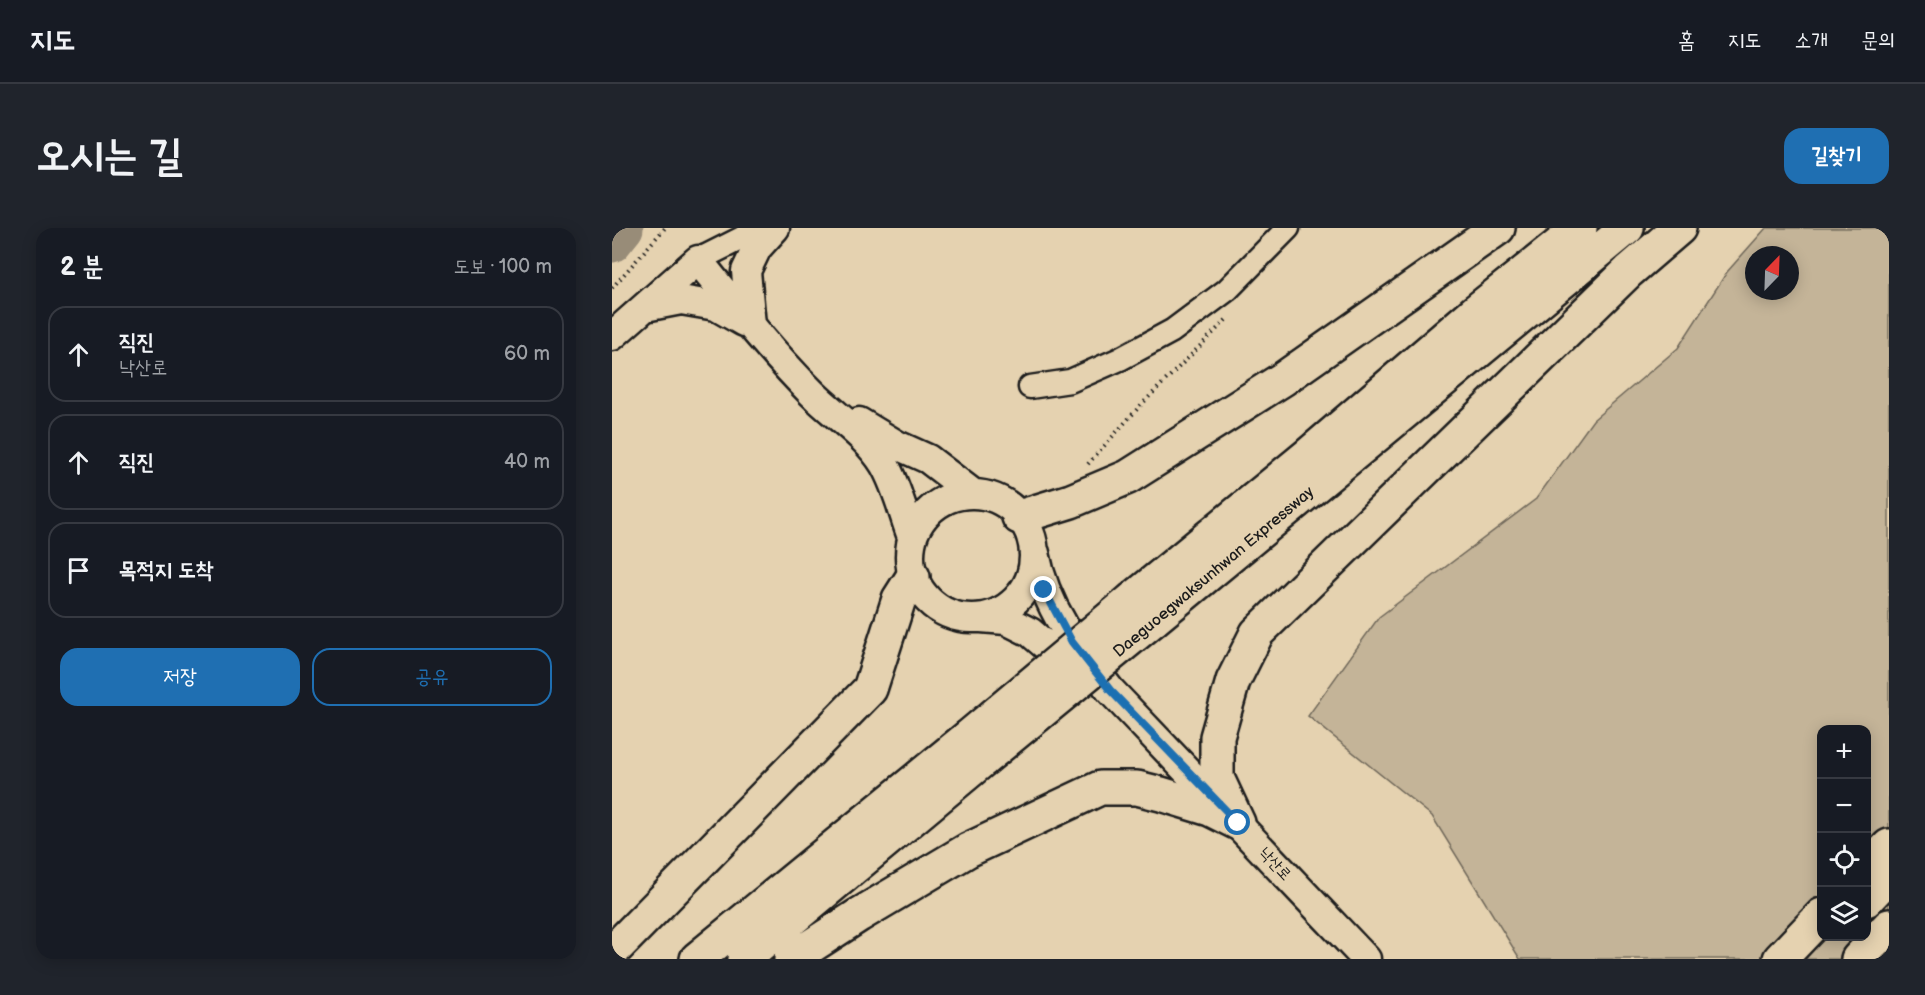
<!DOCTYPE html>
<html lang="ko">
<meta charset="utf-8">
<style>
:root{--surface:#171b24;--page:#20242c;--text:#f1f3f6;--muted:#9ea1a6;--line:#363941;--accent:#1f6fb2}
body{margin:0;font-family:"Balsamiq Sans","Poor Story",sans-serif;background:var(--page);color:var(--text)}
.controls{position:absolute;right:18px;bottom:18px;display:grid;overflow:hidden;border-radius:12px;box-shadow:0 3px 15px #0003}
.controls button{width:54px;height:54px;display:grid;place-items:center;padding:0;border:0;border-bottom:2px solid var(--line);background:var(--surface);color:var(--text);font:30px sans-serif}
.compass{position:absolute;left:1133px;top:18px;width:54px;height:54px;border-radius:50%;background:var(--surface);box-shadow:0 3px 15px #0003;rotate:23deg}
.stop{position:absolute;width:18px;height:18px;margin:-14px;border:4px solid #1f6fb2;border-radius:50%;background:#fff}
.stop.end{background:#1f6fb2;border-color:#fff;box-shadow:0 2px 6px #0008}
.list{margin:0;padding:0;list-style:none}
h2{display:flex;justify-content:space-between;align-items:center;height:78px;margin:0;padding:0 24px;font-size:26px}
h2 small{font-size:20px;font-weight:400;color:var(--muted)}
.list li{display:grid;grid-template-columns:39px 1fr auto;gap:18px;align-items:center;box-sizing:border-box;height:96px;margin:0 12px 12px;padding:0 12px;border:2px solid var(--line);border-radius:18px}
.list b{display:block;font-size:22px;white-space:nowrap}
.list p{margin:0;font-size:20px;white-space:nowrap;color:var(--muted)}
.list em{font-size:20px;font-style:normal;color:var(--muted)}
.actions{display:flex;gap:12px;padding:18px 24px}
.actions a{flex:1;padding:14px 0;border:2px solid var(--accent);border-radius:18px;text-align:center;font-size:21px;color:var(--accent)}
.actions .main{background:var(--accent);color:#fff}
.icon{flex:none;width:33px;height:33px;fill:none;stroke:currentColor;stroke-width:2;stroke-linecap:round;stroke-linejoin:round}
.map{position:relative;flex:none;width:1277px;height:731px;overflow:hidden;border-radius:18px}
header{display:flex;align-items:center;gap:36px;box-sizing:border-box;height:84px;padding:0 30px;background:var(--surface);border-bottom:2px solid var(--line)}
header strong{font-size:28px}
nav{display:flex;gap:33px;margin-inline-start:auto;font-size:21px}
.intro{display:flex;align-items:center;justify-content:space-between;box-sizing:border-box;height:144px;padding:0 36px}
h1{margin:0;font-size:42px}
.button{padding:15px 27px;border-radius:18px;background:var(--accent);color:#fff;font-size:21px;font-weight:700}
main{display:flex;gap:36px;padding:0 36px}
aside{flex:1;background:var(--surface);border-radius:18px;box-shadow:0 3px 15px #0003}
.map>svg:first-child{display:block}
.green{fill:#c4b498;stroke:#70685a;stroke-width:1.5;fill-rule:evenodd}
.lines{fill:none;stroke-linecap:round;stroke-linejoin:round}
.river{stroke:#988c78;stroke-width:39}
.minor-casing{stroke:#1c1c1c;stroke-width:27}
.major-casing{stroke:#1c1c1c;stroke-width:33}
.highway-casing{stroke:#1c1c1c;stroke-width:38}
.path{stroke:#1c1c1c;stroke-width:4;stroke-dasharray:1.5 4.5;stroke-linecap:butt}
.minor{stroke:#e5d2b0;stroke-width:22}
.major{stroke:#e5d2b0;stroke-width:28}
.highway{stroke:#e5d2b0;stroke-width:33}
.highway-bridge-casing{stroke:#1c1c1c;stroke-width:38;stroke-linecap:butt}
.highway-bridge{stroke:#e5d2b0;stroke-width:33}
.route{stroke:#1f6fb2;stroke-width:8}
.labels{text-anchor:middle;stroke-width:4.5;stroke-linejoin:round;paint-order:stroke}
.street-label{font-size:16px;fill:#1c1c1c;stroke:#e5d2b0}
</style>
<header>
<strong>지도</strong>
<nav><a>홈</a><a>지도</a><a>소개</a><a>문의</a></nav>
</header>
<div class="intro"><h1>오시는 길</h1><a class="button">길찾기</a></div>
<main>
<aside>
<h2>2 분<small>도보 · 100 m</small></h2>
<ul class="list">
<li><svg class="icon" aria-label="ahead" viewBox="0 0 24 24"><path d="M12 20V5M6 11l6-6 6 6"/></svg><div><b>직진</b><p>낙산로</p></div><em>60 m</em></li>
<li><svg class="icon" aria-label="ahead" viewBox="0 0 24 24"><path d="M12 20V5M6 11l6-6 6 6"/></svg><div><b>직진</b></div><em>40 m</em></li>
<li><svg class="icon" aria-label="arrive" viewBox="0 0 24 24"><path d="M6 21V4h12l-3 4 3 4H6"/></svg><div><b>목적지 도착</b></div></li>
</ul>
<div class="actions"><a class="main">저장</a><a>공유</a></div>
</aside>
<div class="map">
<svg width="1277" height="731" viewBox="0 0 1277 731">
<rect width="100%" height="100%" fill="#e5d2b0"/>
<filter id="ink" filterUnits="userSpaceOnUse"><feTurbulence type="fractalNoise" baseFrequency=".0167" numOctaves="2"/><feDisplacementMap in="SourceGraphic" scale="12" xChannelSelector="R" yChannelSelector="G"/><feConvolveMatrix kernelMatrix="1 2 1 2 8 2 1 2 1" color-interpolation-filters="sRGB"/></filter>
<g filter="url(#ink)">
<path class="green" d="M 1154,0 L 1277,0 L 1277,731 L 908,731 L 820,588 L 696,488 L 767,389 L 924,271 L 981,192 L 1066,120 L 1115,44 ZM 1142,27 L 1178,27 L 1178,63 L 1142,63 ZM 1210,502 L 1254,502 L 1254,708 L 1210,708 Z"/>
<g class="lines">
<path class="river" d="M 0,15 L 12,0"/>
<g class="minor-casing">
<path id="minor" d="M 86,32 L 150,0
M 418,159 L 458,153 L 508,131 L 560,103 L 615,62 L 676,0"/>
</g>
<g class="major-casing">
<path id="major" d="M 33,79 L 69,72 L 104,78 L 132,94
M 139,97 L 134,43 L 145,20 L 163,0
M 0,108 L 86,32 C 122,77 159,124 200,165 C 223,188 255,208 272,236 C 285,258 291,285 300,309
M 247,194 L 285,217 L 316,231 L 359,264
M298 328a62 62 0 1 1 124 0a62 62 0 1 1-124 0Z
M 423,325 C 433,379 465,420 498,462 L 754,731
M 369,390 L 394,392 L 418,404 L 446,428 L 469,443"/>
</g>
<g class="highway-casing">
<path id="highway" d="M 407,289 L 459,273 L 516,249 L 671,151 L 886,0
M 521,371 L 695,228 L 864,83 L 968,0
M 541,392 L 1015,0
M 626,595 L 605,550 L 605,509 L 621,453 L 645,405 L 1017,43 L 1067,0
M 1254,641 L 1277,618
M 1254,672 L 1277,648
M 0,724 L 258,461 L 287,371 L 301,349
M 85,731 L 355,510
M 132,731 L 372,531
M 179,731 L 247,687 L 356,622 L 488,560 L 525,560 L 549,566 L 598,581 L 626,595
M 1168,731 L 1210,687
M 1246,731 L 1277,698"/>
</g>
<path class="path" d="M 0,60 L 53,0
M 476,236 L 527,179 L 614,92"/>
<use href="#minor" class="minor"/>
<use href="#major" class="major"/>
<use href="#highway" class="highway"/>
<g class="highway-bridge-casing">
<path id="highway-bridge" d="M 355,510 L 521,371
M 372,531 L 541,392"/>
</g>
<use href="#highway-bridge" class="highway-bridge"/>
</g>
</g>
<g class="lines" filter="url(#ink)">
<path class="route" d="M 432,362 L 460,414 L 498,462 L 626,595"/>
</g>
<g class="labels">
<g class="street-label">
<text transform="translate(601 343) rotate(-40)" y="6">Daeguoegwaksunhwan Expressway</text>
<text transform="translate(664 635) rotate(47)" y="6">낙산로</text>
</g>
</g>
</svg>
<div class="controls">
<button>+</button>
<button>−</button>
<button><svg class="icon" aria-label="locate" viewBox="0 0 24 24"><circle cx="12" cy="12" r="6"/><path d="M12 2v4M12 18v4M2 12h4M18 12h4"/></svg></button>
<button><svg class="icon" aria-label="layers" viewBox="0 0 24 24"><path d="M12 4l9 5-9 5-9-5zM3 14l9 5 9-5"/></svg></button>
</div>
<svg class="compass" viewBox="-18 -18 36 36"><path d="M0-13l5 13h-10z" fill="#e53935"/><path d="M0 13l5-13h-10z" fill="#9ea1a6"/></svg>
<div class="stop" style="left:626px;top:595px"></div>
<div class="stop end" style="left:432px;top:362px"></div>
</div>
</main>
